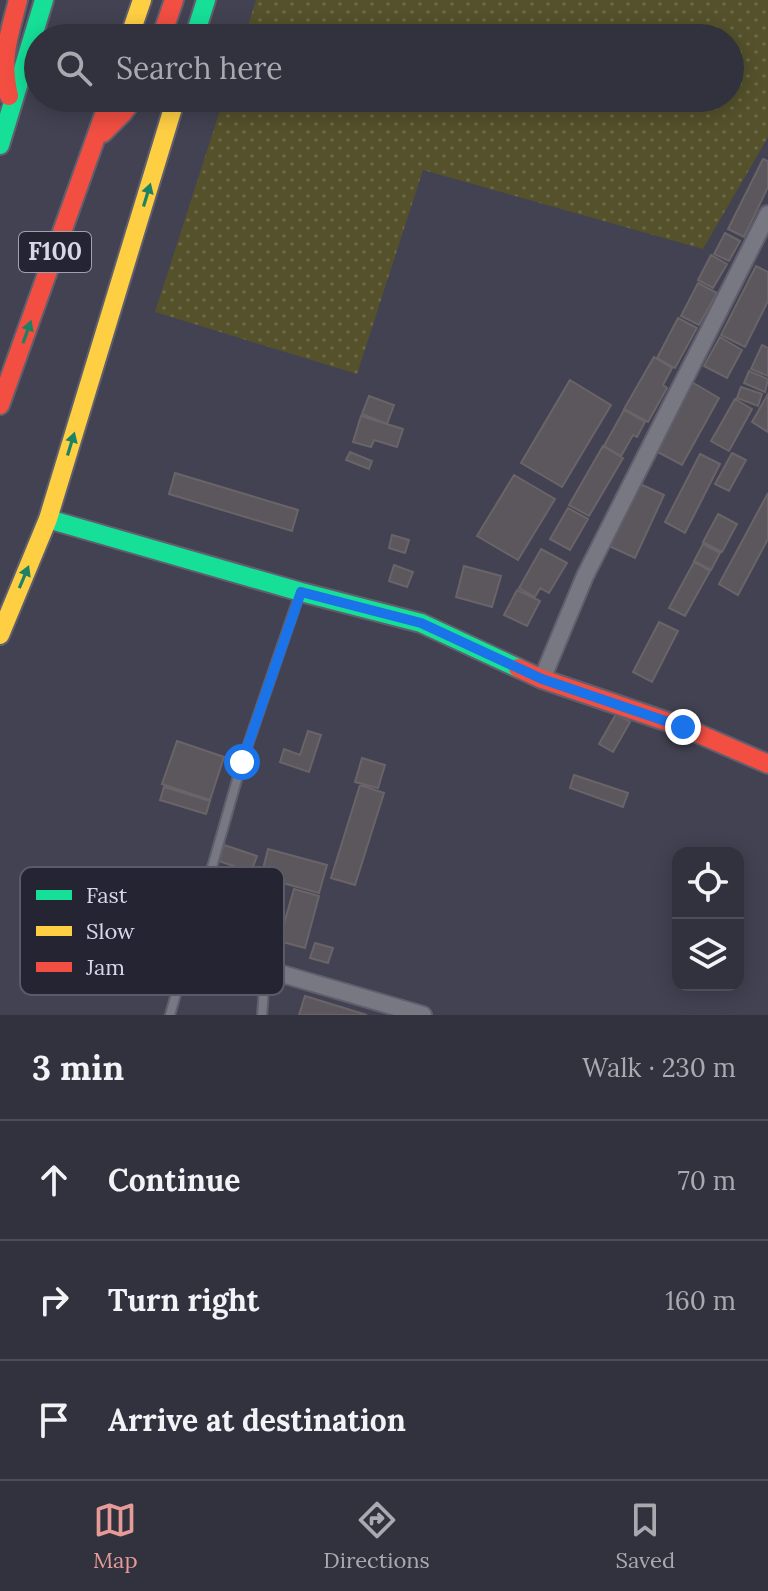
<!DOCTYPE html>
<meta charset="utf-8">
<style>
:root{--surface:#32323e;--page:#3a3a45;--text:#f1f3f6;--muted:#a8aab0;--line:#4d4d58;--accent:#e69b98}
body{margin:0;font-family:Lora,serif;background:var(--page);color:var(--text)}
.controls{position:absolute;right:24px;bottom:24px;display:grid;overflow:hidden;border-radius:16px;box-shadow:0 4px 20px #0003}
.controls button{width:72px;height:72px;display:grid;place-items:center;padding:0;border:0;border-bottom:2px solid var(--line);background:var(--surface);color:var(--text);font:40px sans-serif}
.stop{position:absolute;width:24px;height:24px;margin:-18px;border:6px solid #1a73e8;border-radius:50%;background:#fff}
.stop.end{background:#1a73e8;border-color:#fff;box-shadow:0 2px 8px #0008}
.list{margin:0;padding:0;list-style:none}
h2{display:flex;justify-content:space-between;align-items:center;height:104px;margin:0;padding:0 32px;font-size:34px}
h2 small{font-size:26px;font-weight:400;color:var(--muted)}
.list li{display:grid;grid-template-columns:52px 1fr auto;gap:24px;align-items:center;box-sizing:border-box;height:120px;padding:0 32px;border-top:2px solid var(--line)}
.list b{display:block;font-size:30px;white-space:nowrap}
.list em{font-size:26px;font-style:normal;color:var(--muted)}
.icon{flex:none;width:44px;height:44px;fill:none;stroke:currentColor;stroke-width:2;stroke-linecap:round;stroke-linejoin:round}
.map{position:relative;flex:none;width:768px;height:1015px;overflow:hidden}
.search{position:absolute;background:var(--surface);box-shadow:0 4px 20px #0003;left:24px;right:24px;top:24px;height:88px;display:flex;align-items:center;gap:20px;box-sizing:border-box;padding:0 28px;border-radius:44px;color:var(--muted);font-size:30px}
.sheet{height:464px;background:var(--surface)}
nav{display:flex;justify-content:space-around;align-items:center;box-sizing:border-box;height:112px;border-top:2px solid var(--line);background:var(--surface);font-size:22px;color:var(--muted)}
nav a{display:grid;justify-items:center;gap:4px}
nav .on{color:var(--accent)}
.map>svg:first-child{display:block}
.grass{fill:url(#grass-dots)}
.building{fill:#5c575c;stroke:#6a6469;stroke-width:2}
.lines{fill:none;stroke-linecap:round;stroke-linejoin:round}
.lane-casing{stroke:#5f5f6e;stroke-width:12}
.street-casing{stroke:#5f5f6e;stroke-width:20}
.fast-casing{stroke:#5f5f6e;stroke-width:22}
.slow-casing{stroke:#5f5f6e;stroke-width:22}
.jam-casing{stroke:#5f5f6e;stroke-width:22}
.lane{stroke:#787883;stroke-width:8}
.street{stroke:#787883;stroke-width:16}
.fast{stroke:#16e098;stroke-width:18}
.slow{stroke:#ffcf43;stroke-width:18}
.jam{stroke:#f24e42;stroke-width:18}
.oneway{fill:#1d8265}
.route{stroke:#1a73e8;stroke-width:10}
.labels{text-anchor:middle;stroke-width:6;stroke-linejoin:round;paint-order:stroke}
.shield{fill:#242432;stroke:#a1a1b3;stroke-width:2}
.shield-label{font-size:24px;font-weight:bold;fill:#d7d7ea}
.key{fill:#242432;stroke:#5a5a69;stroke-width:2}
.key-label{font-size:22px;fill:#d7d7ea}
</style>
<div class="map">
<svg width="768" height="1015" viewBox="0 0 768 1015">
<defs>
<pattern id="grass-dots" width="8" height="8" patternUnits="userSpaceOnUse" patternTransform="scale(2)"><rect width="8" height="8" fill="#54512b"/><path d="M2 2h.1M6 6h.1" fill="none" stroke="#6c694a" stroke-width="1.8" stroke-linecap="round"/></pattern>
</defs>
<rect width="100%" height="100%" fill="#424252"/>
<path class="grass" d="M 256,0 L 768,0 L 768,137 L 703,249 L 423,170 L 357,374 L 155,312 L 224,98 L 730,98 L 730,38 L 244,38 Z"/>
<path class="building" d="M 763,159 L 768,161 L 768,187 L 744,237 L 728,229 Z
M 725,233 L 740,241 L 729,261 L 714,254 Z
M 711,255 L 727,264 L 713,288 L 698,280 Z
M 756,266 L 768,272 L 768,301 L 745,347 L 721,335 Z
M 698,283 L 717,293 L 699,325 L 681,316 Z
M 678,318 L 697,328 L 675,368 L 657,358 Z
M 720,337 L 742,350 L 727,378 L 704,366 Z
M 762,345 L 768,348 L 768,376 L 751,369 Z
M 654,357 L 672,368 L 663,385 L 667,388 L 648,422 L 624,409 Z
M 749,371 L 768,379 L 765,392 L 744,383 Z
M 570,380 L 611,405 L 562,487 L 521,463 Z
M 690,381 L 719,398 L 682,465 L 652,449 Z
M 741,387 L 762,394 L 758,406 L 737,398 Z
M 768,394 L 768,432 L 752,422 Z
M 369,396 L 394,405 L 387,424 L 362,414 Z
M 735,399 L 752,409 L 729,451 L 711,441 Z
M 624,410 L 645,422 L 637,437 L 633,435 L 621,456 L 604,446 Z
M 361,416 L 403,429 L 397,447 L 374,440 L 371,447 L 353,442 Z
M 603,446 L 623,458 L 589,516 L 569,505 Z
M 350,452 L 372,461 L 369,469 L 346,460 Z
M 732,453 L 746,460 L 729,491 L 715,484 Z
M 700,454 L 720,464 L 685,533 L 665,522 Z
M 175,473 L 298,510 L 292,531 L 169,494 Z
M 514,475 L 555,499 L 518,560 L 477,536 Z
M 638,483 L 664,495 L 635,558 L 609,546 Z
M 768,493 L 768,539 L 738,595 L 719,584 Z
M 568,508 L 588,519 L 570,550 L 550,539 Z
M 718,514 L 737,524 L 722,552 L 703,542 Z
M 392,535 L 409,540 L 405,553 L 389,548 Z
M 703,544 L 720,553 L 711,570 L 694,561 Z
M 541,549 L 567,563 L 549,593 L 540,588 L 535,597 L 519,588 Z
M 694,562 L 710,571 L 685,616 L 669,608 Z
M 394,565 L 413,572 L 407,587 L 389,581 Z
M 464,566 L 501,576 L 492,607 L 456,597 Z
M 517,590 L 540,601 L 527,626 L 504,615 Z
M 659,622 L 678,631 L 652,682 L 633,672 Z
M 616,714 L 630,722 L 613,752 L 599,744 Z
M 308,731 L 321,735 L 309,772 L 280,762 L 284,749 L 300,755 Z
M 177,741 L 224,757 L 210,800 L 162,784 Z
M 362,758 L 385,765 L 378,788 L 355,782 Z
M 574,775 L 628,793 L 623,807 L 570,788 Z
M 360,785 L 384,793 L 355,885 L 331,878 Z
M 164,787 L 210,801 L 206,814 L 160,800 Z
M 224,845 L 257,856 L 251,872 L 219,861 Z
M 268,849 L 327,865 L 319,893 L 261,877 Z
M 294,889 L 319,896 L 305,948 L 279,941 Z
M 315,943 L 333,948 L 328,963 L 310,958 Z
M 305,996 L 367,1015 L 299,1015 Z"/>
<g class="lines">
<g class="lane-casing">
<path id="lane" d="M 210,871 C 222,876 248,882 256,891 C 267,902 264,996 262,1015
M 170,1015 L 242,762 L 299,596"/>
</g>
<g class="street-casing">
<path id="street" d="M 542,679 L 585,576 L 768,214
M 265,969 L 423,1015"/>
</g>
<g class="fast-casing">
<path id="fast" d="M 194,38 L 206,0
M 0,145 L 44,0
M 48,519 L 301,592 L 421,623 L 518,668"/>
</g>
<g class="slow-casing">
<path id="slow" d="M 129,38 L 142,0
M 0,635 L 48,519 L 176,98"/>
</g>
<g class="jam-casing">
<path id="jam" d="M 161,38 L 174,0
M 9,96 C 0,58 9,36 18,0
M 103,133 L 123,113 L 134,98
M 0,405 L 110,98
M 518,668 L 542,679 L 683,727 L 768,764"/>
</g>
<use href="#lane" class="lane"/>
<use href="#street" class="street"/>
<use href="#fast" class="fast"/>
<use href="#slow" class="slow"/>
<use href="#jam" class="jam"/>
</g>
<defs><path id="oneway-solid" d="M-6-.8H1V-3.2L6.5 0L1 3.2V.8H-6Z" transform="scale(2)"/></defs>
<g class="oneway">
<use href="#oneway-solid" transform="translate(147 195) rotate(-73)"/>
<use href="#oneway-solid" transform="translate(27 332) rotate(-70)"/>
<use href="#oneway-solid" transform="translate(71 444) rotate(-73)"/>
<use href="#oneway-solid" transform="translate(24 577) rotate(-67)"/>
</g>
<g class="lines">
<path class="route" d="M 242,762 L 301,592 L 421,623 L 542,679 L 683,727"/>
</g>
<g class="labels">
<rect class="shield" x="19" y="232" width="72" height="40" rx="6"/>
<g class="shield-label">
<text x="55" y="260">F100</text>
</g>
</g>
<rect x="20" y="867" width="264" height="128" rx="12" class="key"/>
<rect x="36" y="890" width="36" height="10" fill="#16e098"/>
<rect x="36" y="926" width="36" height="10" fill="#ffcf43"/>
<rect x="36" y="962" width="36" height="10" fill="#f24e42"/>
<g class="key-label">
<text x="86" y="903">Fast</text>
<text x="86" y="939">Slow</text>
<text x="86" y="975">Jam</text>
</g>
</svg>
<div class="controls">
<button><svg class="icon" aria-label="locate" viewBox="0 0 24 24"><circle cx="12" cy="12" r="6"/><path d="M12 2v4M12 18v4M2 12h4M18 12h4"/></svg></button>
<button><svg class="icon" aria-label="layers" viewBox="0 0 24 24"><path d="M12 4l9 5-9 5-9-5zM3 14l9 5 9-5"/></svg></button>
</div>
<div class="stop" style="left:242px;top:762px"></div>
<div class="stop end" style="left:683px;top:727px"></div>
<div class="search"><svg class="icon" aria-label="search" viewBox="0 0 24 24"><circle cx="10" cy="10" r="6"/><path d="M15 15l6 6"/></svg>Search here</div>
</div>
<section class="sheet">
<h2>3 min<small>Walk · 230 m</small></h2>
<ul class="list">
<li><svg class="icon" aria-label="ahead" viewBox="0 0 24 24"><path d="M12 20V5M6 11l6-6 6 6"/></svg><div><b>Continue</b></div><em>70 m</em></li>
<li><svg class="icon" aria-label="right" viewBox="0 0 24 24"><path d="M7 20v-9h11M14 6l5 5-5 5"/></svg><div><b>Turn right</b></div><em>160 m</em></li>
<li><svg class="icon" aria-label="arrive" viewBox="0 0 24 24"><path d="M6 21V4h12l-3 4 3 4H6"/></svg><div><b>Arrive at destination</b></div></li>
</ul>
</section>
<nav>
<a class="on"><svg class="icon" aria-label="map" viewBox="0 0 24 24"><path d="M3 6l6-2 6 2 6-2v14l-6 2-6-2-6 2zM9 4v14M15 6v14"/></svg>Map</a>
<a><svg class="icon" aria-label="directions" viewBox="0 0 24 24"><path d="M12 3l9 9-9 9-9-9zM9 14v-3h6M13 9l2 2-2 2"/></svg>Directions</a>
<a><svg class="icon" aria-label="saved" viewBox="0 0 24 24"><path d="M7 4h10v16l-5-4-5 4z"/></svg>Saved</a>
</nav>
